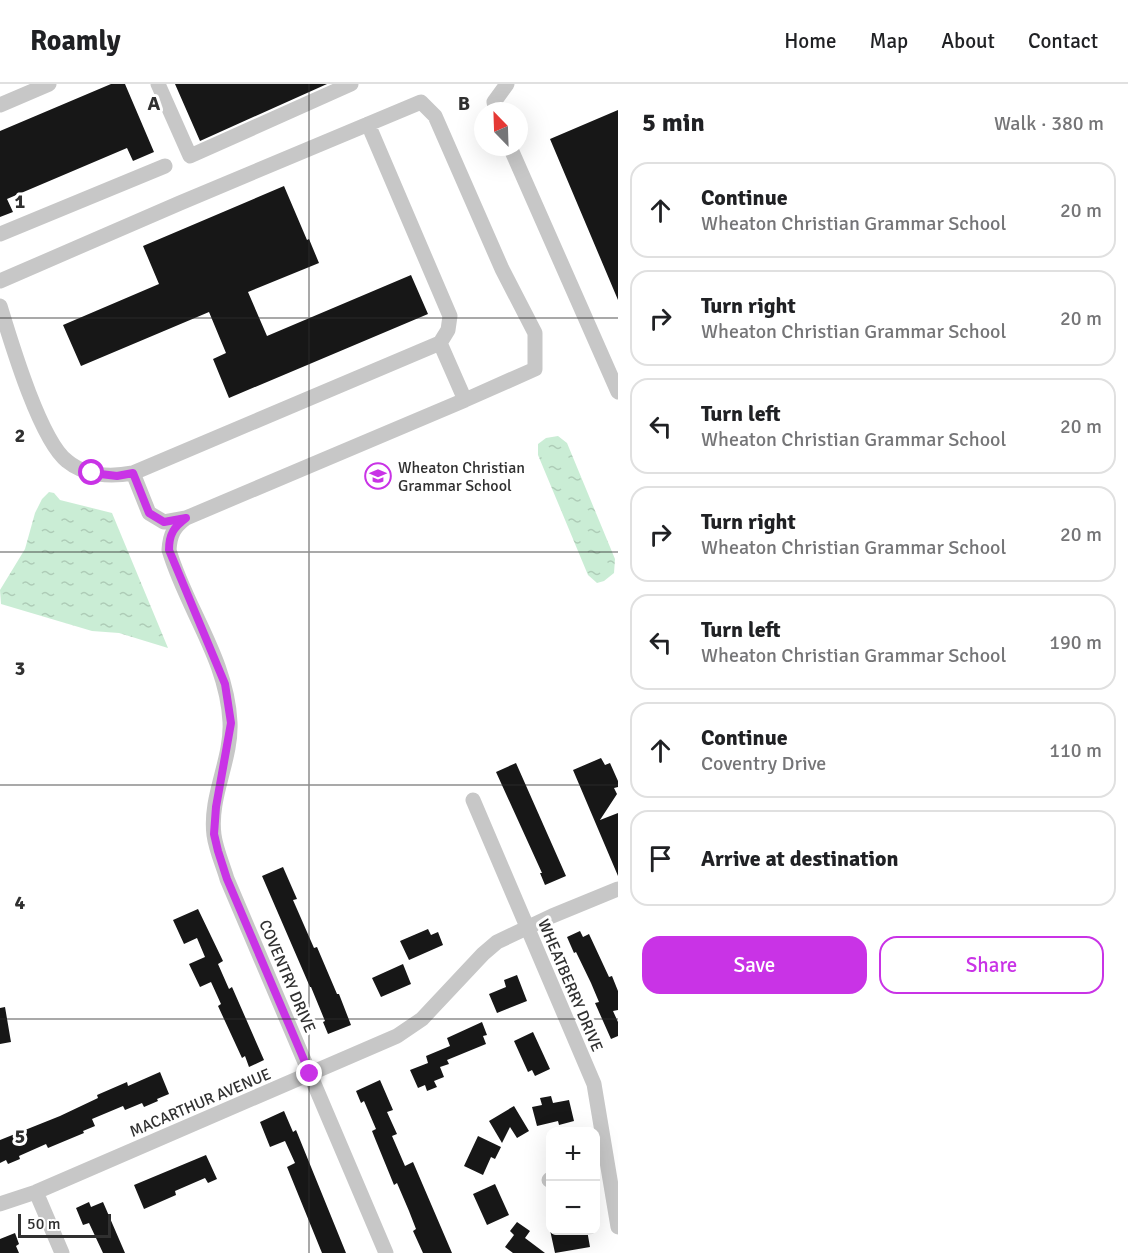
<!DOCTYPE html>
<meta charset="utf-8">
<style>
:root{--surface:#fff;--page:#f6f6f6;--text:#202124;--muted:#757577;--line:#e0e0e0;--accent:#c933e6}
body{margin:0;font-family:Signika,sans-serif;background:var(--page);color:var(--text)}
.controls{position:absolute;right:18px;bottom:18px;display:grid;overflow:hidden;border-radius:12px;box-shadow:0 6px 24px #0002}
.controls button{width:54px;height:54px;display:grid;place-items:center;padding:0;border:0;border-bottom:2px solid var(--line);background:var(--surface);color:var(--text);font:30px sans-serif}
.compass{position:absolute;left:474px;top:18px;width:54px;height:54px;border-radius:50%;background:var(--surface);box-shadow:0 6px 24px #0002;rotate:337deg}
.scale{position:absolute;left:18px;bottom:15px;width:93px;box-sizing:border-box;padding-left:6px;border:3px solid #303030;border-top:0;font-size:16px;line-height:21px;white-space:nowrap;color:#303030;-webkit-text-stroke:4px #fff;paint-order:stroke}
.stop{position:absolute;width:18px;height:18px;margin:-14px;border:4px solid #c933e6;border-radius:50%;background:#fff}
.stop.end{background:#c933e6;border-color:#fff;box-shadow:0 2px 6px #0008}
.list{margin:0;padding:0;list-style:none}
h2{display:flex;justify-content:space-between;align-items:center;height:78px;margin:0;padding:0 24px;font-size:26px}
h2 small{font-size:20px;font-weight:400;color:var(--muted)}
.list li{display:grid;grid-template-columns:39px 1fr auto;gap:18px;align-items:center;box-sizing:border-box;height:96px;margin:0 12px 12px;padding:0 12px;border:2px solid var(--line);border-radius:18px}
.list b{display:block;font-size:22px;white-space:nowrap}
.list p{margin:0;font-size:20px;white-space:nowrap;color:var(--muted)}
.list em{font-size:20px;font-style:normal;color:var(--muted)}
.actions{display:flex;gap:12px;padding:18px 24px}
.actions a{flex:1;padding:14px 0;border:2px solid var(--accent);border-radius:18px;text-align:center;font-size:21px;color:var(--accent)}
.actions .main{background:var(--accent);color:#fff}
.icon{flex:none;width:33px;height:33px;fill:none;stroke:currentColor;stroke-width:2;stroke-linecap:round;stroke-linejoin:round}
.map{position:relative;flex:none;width:618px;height:1169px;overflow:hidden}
header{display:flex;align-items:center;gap:36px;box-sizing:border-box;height:84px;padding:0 30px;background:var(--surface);border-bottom:2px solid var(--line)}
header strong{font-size:28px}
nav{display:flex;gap:33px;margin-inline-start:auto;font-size:21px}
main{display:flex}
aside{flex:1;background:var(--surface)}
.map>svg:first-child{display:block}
.water{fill:url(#water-ripples)}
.building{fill:#171717}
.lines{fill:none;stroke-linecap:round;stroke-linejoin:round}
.minor{stroke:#c7c7c7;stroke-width:15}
.route{stroke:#c933e6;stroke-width:8}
.grid{fill:none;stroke:#303030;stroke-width:1.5;stroke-opacity:0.55}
.labels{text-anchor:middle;stroke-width:6;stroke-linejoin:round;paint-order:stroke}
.poi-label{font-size:16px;fill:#303030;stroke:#fff;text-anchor:start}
.street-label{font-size:16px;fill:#303030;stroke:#fff}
.grid-label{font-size:20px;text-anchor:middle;font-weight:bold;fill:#303030;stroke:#fff;stroke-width:6;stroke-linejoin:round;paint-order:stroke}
</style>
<header>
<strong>Roamly</strong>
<nav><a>Home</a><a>Map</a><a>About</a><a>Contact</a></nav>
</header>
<main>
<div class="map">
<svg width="618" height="1169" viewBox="0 0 618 1169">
<defs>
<pattern id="water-ripples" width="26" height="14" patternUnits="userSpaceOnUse" patternTransform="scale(1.5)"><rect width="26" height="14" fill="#caedd5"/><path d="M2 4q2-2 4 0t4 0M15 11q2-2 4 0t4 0" fill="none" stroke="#aeccb7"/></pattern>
</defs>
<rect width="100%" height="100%" fill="#fff"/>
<path class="water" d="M 558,352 L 567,359 L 615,475 L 614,489 L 604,497 L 597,499 L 588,491 L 538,371 L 538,360 L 546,354 Z
M 49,408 L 54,409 L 60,416 L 112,429 L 168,564 L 119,549 L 92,547 L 1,520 L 0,506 L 25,465 L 35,429 L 42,415 Z"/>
<path class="building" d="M 111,0 L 125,0 L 154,68 L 133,77 L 127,64 L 7,115 L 13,128 L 0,133 L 0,47 Z
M 175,0 L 327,0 L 200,57 Z
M 618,26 L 618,216 L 550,55 Z
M 284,102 L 307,156 L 309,155 L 319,179 L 248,208 L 267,252 L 411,191 L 428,230 L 229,314 L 213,275 L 226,269 L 209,228 L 81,282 L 63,241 L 159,200 L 143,162 Z
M 601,674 L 605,681 L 610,679 L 618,697 L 618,703 L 614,704 L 617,710 L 600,736 L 618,729 L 618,792 L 573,686 Z
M 516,679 L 566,792 L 545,801 L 540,789 L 542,789 L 496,688 Z
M 283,783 L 297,815 L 293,816 L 314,864 L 317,863 L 337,910 L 339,910 L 351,941 L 328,950 L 323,938 L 325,937 L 311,903 L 310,903 L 262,792 Z
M 198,825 L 223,877 L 218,880 L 229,905 L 232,903 L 264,976 L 249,983 L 245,972 L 242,974 L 218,922 L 221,920 L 211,898 L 200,903 L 189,880 L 205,873 L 197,854 L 184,860 L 173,836 Z
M 428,845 L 431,851 L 438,848 L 443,861 L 409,876 L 400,857 Z
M 580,847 L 583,853 L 589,850 L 609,893 L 612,892 L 618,907 L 618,926 L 613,927 L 618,938 L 618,952 L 611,955 L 595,919 L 599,918 L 591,899 L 576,868 L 574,869 L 567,853 Z
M 403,880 L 411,900 L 381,913 L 372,894 Z
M 517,891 L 527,917 L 497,929 L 489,910 L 506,903 L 504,896 Z
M 5,923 L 11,958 L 0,960 L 0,924 Z
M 482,938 L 487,951 L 483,952 L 486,960 L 447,976 L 449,980 L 440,983 L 444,993 L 434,997 L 437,1003 L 427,1007 L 425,1001 L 418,1004 L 410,986 L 428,979 L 426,972 L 450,962 L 447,954 Z
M 533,948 L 550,985 L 535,992 L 532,986 L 528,988 L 514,957 Z
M 160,988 L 169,1010 L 157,1015 L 158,1017 L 144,1023 L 142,1019 L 125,1026 L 123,1022 L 92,1035 L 95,1042 L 83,1047 L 84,1049 L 48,1064 L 46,1060 L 19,1072 L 20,1075 L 8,1080 L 6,1076 L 0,1079 L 0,1056 L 60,1032 L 98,1014 L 97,1011 L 127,998 L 128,1002 Z
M 380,996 L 393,1026 L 387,1028 L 397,1050 L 392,1052 L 405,1082 L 413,1078 L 452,1169 L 423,1169 L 413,1147 L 416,1145 L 409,1127 L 397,1099 L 394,1101 L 376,1057 L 372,1047 L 376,1045 L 364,1017 L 361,1019 L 356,1007 Z
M 551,1012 L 553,1019 L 569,1016 L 574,1037 L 559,1041 L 558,1037 L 537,1042 L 532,1023 L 542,1021 L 540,1014 Z
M 514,1022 L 529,1047 L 517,1054 L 510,1043 L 502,1059 L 489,1037 Z
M 284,1027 L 293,1048 L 296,1046 L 346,1169 L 322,1169 L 287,1083 L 295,1079 L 285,1057 L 270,1063 L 260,1038 Z
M 478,1052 L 501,1063 L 495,1075 L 491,1073 L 483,1091 L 464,1082 Z
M 206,1071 L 217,1095 L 208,1099 L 205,1094 L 175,1107 L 176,1111 L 144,1125 L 134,1101 Z
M 495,1100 L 509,1131 L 487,1141 L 473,1110 Z
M 89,1118 L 91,1123 L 103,1118 L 125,1169 L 103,1169 L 89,1139 L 83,1141 L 76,1124 Z
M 517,1138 L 530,1147 L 525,1154 L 545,1169 L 513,1169 L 505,1163 L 514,1151 L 510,1147 Z
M 550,1146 L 587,1146 L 590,1163 L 555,1169 Z
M 15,1149 L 19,1160 L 16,1162 L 19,1169 L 0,1169 L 0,1155 Z"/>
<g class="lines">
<path class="minor" d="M 158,0 L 190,72 L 351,0
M 0,21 L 49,0
M 496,27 L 494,18 L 507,0
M 510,63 L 618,308
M 0,150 L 165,82
M 0,197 L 180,119 L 421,18 L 435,32 L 502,185 L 535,249 L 535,285 L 465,316
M 0,222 C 11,258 40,356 67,377 C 85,392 111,393 133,389 L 440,259 L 448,246 L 450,232 L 368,40
M 133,389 L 149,429 L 164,438 L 186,434 L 465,316 L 440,259
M 186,434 C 174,443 170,450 169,466 C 186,524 227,575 230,638 C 232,675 209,713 214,751 C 216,766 223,781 227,795 L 386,1169
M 473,716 L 594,1000 L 618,1143
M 549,1096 L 550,1095
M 36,1108 L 62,1169
M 0,1120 L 36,1108 L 397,952 L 422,935 L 483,870 L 497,858 L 552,832 L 618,805"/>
</g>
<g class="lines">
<path class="route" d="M 92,389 L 117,392 L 133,389 L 149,429 L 164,438 L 186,434 C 174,443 169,450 169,466 L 225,600 L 231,639 L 216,723 L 214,750 L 218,767 L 227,795 L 310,990"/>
</g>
<path class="grid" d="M 309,0 L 309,1169M 0,234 L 618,234M 0,468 L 618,468M 0,701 L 618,701M 0,935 L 618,935"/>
<defs>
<g id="school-ring" transform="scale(1.35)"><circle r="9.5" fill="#fff" stroke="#c933e6" stroke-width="1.5"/><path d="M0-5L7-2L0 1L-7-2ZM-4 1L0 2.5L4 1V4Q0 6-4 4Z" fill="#c933e6"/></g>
</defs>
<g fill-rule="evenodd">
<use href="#school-ring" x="378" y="392"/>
</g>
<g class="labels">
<g class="poi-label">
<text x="398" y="389">Wheaton Christian<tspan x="398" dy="18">Grammar School</tspan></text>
</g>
<g class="street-label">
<text transform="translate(288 892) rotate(67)" y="6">COVENTRY DRIVE</text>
<text transform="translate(571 901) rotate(67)" y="6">WHEATBERRY DRIVE</text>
<text transform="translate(200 1018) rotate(-23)" y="6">MACARTHUR AVENUE</text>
</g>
</g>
<g class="grid-label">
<text x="154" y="26">A</text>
<text x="464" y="26">B</text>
<text x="20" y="124">1</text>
<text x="20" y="358">2</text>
<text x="20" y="591">3</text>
<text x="20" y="825">4</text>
<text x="20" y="1059">5</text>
</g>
</svg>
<div class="controls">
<button>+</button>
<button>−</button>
</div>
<svg class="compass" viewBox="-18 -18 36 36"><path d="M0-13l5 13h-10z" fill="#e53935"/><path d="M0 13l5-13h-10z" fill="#757577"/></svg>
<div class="scale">50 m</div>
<div class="stop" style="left:92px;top:389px"></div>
<div class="stop end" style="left:310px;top:990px"></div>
</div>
<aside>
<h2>5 min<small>Walk · 380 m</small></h2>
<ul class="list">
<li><svg class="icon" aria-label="ahead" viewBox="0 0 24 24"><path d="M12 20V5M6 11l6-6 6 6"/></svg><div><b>Continue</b><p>Wheaton Christian Grammar School</p></div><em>20 m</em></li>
<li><svg class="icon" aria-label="right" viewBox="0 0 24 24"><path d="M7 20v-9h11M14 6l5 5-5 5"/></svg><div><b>Turn right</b><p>Wheaton Christian Grammar School</p></div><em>20 m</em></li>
<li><svg class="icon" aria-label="left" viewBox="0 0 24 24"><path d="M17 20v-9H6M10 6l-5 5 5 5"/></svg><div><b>Turn left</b><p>Wheaton Christian Grammar School</p></div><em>20 m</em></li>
<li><svg class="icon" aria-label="right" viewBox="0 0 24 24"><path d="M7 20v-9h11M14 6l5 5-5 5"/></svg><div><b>Turn right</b><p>Wheaton Christian Grammar School</p></div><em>20 m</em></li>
<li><svg class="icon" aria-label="left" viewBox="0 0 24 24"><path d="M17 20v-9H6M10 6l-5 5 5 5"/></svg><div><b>Turn left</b><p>Wheaton Christian Grammar School</p></div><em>190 m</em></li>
<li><svg class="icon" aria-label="ahead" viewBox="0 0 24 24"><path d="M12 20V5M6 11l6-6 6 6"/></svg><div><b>Continue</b><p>Coventry Drive</p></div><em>110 m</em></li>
<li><svg class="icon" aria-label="arrive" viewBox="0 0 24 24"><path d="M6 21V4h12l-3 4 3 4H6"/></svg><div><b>Arrive at destination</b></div></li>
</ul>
<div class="actions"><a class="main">Save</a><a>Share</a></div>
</aside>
</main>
